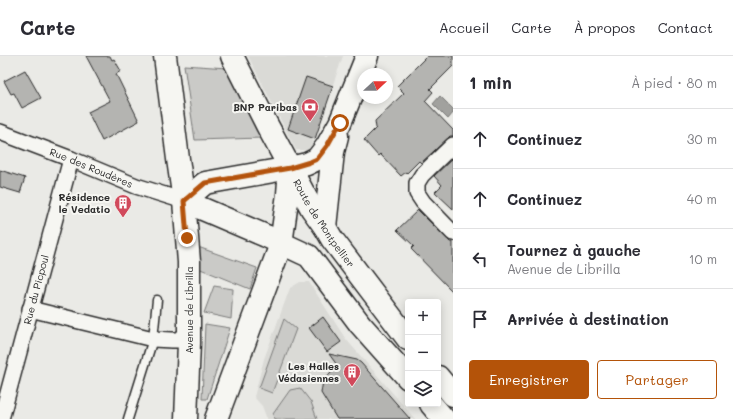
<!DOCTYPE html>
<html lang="fr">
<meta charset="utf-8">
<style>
:root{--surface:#fff;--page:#f2f2f3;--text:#2b2b33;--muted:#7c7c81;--line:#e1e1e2;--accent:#b45309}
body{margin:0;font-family:Mali,sans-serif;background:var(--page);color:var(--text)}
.controls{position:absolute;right:12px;bottom:12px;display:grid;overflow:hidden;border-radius:4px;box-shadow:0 2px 10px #0003}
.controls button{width:36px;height:36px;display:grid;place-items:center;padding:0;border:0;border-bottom:1px solid var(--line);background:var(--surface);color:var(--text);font:20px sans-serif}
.compass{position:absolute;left:357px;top:12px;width:36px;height:36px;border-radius:50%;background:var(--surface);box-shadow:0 2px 10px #0003;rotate:68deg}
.stop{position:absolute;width:12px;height:12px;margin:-9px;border:3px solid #b45309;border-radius:50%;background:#fff}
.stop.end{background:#b45309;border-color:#fff;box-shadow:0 1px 4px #0008}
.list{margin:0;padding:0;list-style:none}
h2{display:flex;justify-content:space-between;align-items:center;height:52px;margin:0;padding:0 16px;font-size:17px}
h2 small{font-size:13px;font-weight:400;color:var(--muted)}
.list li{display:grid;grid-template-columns:26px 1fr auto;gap:12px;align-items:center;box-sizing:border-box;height:60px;padding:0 16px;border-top:1px solid var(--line)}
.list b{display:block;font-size:15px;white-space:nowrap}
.list p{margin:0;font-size:13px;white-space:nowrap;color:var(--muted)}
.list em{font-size:13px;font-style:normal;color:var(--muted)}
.actions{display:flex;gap:8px;padding:12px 16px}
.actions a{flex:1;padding:9px 0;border:1px solid var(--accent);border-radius:4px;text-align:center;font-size:14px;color:var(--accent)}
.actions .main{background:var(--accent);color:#fff}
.icon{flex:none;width:22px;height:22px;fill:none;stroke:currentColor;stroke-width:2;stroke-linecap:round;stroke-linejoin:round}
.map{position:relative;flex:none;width:453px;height:363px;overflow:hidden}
header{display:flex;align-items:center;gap:24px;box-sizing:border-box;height:56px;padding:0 20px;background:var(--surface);border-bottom:1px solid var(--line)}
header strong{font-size:19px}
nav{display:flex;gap:22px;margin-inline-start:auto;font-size:14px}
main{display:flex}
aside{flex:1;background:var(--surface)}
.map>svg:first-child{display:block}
.built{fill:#dadad6}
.green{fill:#cacac7;stroke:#7a7a79}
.water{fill:#a1a19e;stroke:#727270}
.building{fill:#b4b4b1;stroke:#2b2b2b}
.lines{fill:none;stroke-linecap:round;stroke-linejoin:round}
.lane-casing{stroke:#2b2b2b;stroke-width:11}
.street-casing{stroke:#2b2b2b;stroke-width:18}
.secondary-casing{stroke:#2b2b2b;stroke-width:25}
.primary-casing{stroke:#2b2b2b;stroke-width:25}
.lane{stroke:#f6f6f2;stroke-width:8}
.street{stroke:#f6f6f2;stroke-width:15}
.secondary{stroke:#f6f6f2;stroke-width:22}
.primary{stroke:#f6f6f2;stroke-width:22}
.route{stroke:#b45309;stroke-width:5}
.labels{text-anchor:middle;stroke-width:4;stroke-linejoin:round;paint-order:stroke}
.poi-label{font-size:10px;font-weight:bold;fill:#2b2b2b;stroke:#f6f6f2;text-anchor:end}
.street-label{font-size:10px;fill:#2b2b2b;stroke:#f6f6f2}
</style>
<header>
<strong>Carte</strong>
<nav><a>Accueil</a><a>Carte</a><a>À propos</a><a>Contact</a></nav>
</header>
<main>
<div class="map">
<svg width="453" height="363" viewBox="0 0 453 363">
<rect width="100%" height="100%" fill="#eaeae6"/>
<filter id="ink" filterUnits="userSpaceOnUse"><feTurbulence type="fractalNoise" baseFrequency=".025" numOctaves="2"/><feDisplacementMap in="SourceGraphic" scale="8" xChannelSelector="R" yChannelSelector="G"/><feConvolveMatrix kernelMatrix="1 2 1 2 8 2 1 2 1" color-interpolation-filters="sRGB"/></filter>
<g filter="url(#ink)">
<path class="built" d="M 248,0 L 343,0 L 310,94 L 296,94 Z
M 300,226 L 309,226 L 345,282 L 415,363 L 267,363 L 262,350 L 254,341 L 264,303 L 290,232 Z"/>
<path class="green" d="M 184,9 L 227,12 L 262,82 L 195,84 Z
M 198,191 L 257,212 L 250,233 L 198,212 Z
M 214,230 L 233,233 L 231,263 L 204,257 Z
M 284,263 L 296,273 L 272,337 L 259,332 Z
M 205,268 L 230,272 L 207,343 L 202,343 Z
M 300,332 L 311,346 L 317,363 L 274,363 L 273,358 L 290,334 Z"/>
<path class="water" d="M 440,40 L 453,53 L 453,57 L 448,63 L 433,48 Z"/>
<path class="building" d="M 86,0 L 110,0 L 112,4 L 114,3 L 121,15 L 116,18 L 139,65 L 102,85 L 88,56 L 110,45 Z
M 427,0 L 453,0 L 453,10 L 430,33 L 433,36 L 425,45 L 453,74 L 453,80 L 450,80 L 447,83 L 421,107 L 419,105 L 407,117 L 406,116 L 401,120 L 380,98 L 378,100 L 364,84 L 376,72 L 375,65 L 404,37 L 397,30 Z
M 25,14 L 41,42 L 22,52 L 14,37 L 11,38 L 4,25 Z
M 306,21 L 333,30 L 315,83 L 288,73 Z
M 453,102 L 453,153 L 435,136 L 442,129 L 434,120 Z
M 0,114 L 25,122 L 20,137 L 0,131 Z
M 418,154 L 450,186 L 453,186 L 453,236 L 411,193 L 414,190 L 397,174 Z
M 323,261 L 341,286 L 327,296 L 309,272 Z
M 329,298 L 357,304 L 361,307 L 410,363 L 337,363 L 321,337 L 323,325 L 337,309 Z"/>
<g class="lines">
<g class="lane-casing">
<path id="lane" d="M 128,363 L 153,283 L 157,244"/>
</g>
<g class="street-casing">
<g id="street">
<path id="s1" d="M 0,76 L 71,103 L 136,130 L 184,145"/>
<path d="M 453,89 L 422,119 L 417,127 L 417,137 L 423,146 L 453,177"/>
<path d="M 30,253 L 153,283 L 172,284 L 180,284 L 189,274"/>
<path id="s2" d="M 1,363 L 71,103"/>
</g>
</g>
<g class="secondary-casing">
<path id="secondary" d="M 290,112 L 307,108 L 317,103 L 327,90 L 340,67 L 367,0
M 325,171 L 333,96 L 337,80"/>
</g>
<g class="primary-casing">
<g id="primary">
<path d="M 165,0 L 178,103 L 184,145 L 189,206 L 189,287 L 186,363"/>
<path id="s3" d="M 232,0 L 267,69 L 312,153 L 325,171 L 332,183 L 408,283"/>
<path d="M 184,145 L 266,180 L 309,200 L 360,268 L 408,322"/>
<path d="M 184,145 L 205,127 L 290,112"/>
<path d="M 438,321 L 453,339"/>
<path d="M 431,348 L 444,363"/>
<path d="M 216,363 L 281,188 L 288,138 L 290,112"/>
</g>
</g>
<use href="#lane" class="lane"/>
<use href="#street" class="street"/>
<use href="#secondary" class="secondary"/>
<use href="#primary" class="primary"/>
</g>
</g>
<g class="lines" filter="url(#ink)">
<path class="route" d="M 187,182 L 184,145 L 205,127 L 290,112 L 310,106 L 317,103 L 327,90 L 340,67"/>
</g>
<defs>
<g id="bank-pin" transform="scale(0.9)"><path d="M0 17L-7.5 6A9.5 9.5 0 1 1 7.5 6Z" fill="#d1495b" stroke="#f6f6f2"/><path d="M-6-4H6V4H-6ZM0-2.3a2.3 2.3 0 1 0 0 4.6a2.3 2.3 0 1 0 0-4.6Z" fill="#fff"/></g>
<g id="building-pin" transform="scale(0.9)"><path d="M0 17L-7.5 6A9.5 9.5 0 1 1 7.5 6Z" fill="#d1495b" stroke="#f6f6f2"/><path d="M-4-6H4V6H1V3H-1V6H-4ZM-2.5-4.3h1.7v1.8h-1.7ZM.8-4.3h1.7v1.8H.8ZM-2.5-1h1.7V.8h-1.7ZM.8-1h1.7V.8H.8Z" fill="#fff"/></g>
</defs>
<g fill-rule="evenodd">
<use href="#bank-pin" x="310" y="51"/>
<use href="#building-pin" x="123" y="147"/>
<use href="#building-pin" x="352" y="316"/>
</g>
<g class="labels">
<g class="poi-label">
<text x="297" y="55">BNP Paribas</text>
<text x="110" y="145">Résidence<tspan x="110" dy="12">le Vedatio</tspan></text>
<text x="339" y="314">Les Halles<tspan x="339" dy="12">Védasiennes</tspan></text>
</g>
<g class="street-label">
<text dy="4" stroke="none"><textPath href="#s1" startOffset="98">Rue des Roudères</textPath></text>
<text dy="4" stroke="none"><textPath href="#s3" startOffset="191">Route de Montpellier</textPath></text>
<text dy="4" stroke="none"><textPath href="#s2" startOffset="134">Rue du Picpoul</textPath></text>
<text transform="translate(189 254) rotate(-90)" y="4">Avenue de Librilla</text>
</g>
</g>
</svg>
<div class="controls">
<button>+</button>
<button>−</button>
<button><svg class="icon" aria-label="layers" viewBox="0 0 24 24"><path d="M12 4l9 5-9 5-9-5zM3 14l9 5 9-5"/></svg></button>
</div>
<svg class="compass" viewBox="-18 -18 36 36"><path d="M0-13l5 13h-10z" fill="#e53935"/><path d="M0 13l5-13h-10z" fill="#7c7c81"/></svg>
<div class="stop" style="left:340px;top:67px"></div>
<div class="stop end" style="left:187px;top:182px"></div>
</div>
<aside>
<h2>1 min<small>À pied · 80 m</small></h2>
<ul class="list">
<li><svg class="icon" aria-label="ahead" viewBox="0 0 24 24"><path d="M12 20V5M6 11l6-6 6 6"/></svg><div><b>Continuez</b></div><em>30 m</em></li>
<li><svg class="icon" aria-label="ahead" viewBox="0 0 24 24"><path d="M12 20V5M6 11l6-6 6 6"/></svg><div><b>Continuez</b></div><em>40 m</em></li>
<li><svg class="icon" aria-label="left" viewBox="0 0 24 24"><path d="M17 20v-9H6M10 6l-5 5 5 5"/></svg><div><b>Tournez à gauche</b><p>Avenue de Librilla</p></div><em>10 m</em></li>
<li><svg class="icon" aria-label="arrive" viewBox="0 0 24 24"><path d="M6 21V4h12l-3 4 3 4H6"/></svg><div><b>Arrivée à destination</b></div></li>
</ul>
<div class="actions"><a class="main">Enregistrer</a><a>Partager</a></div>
</aside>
</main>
